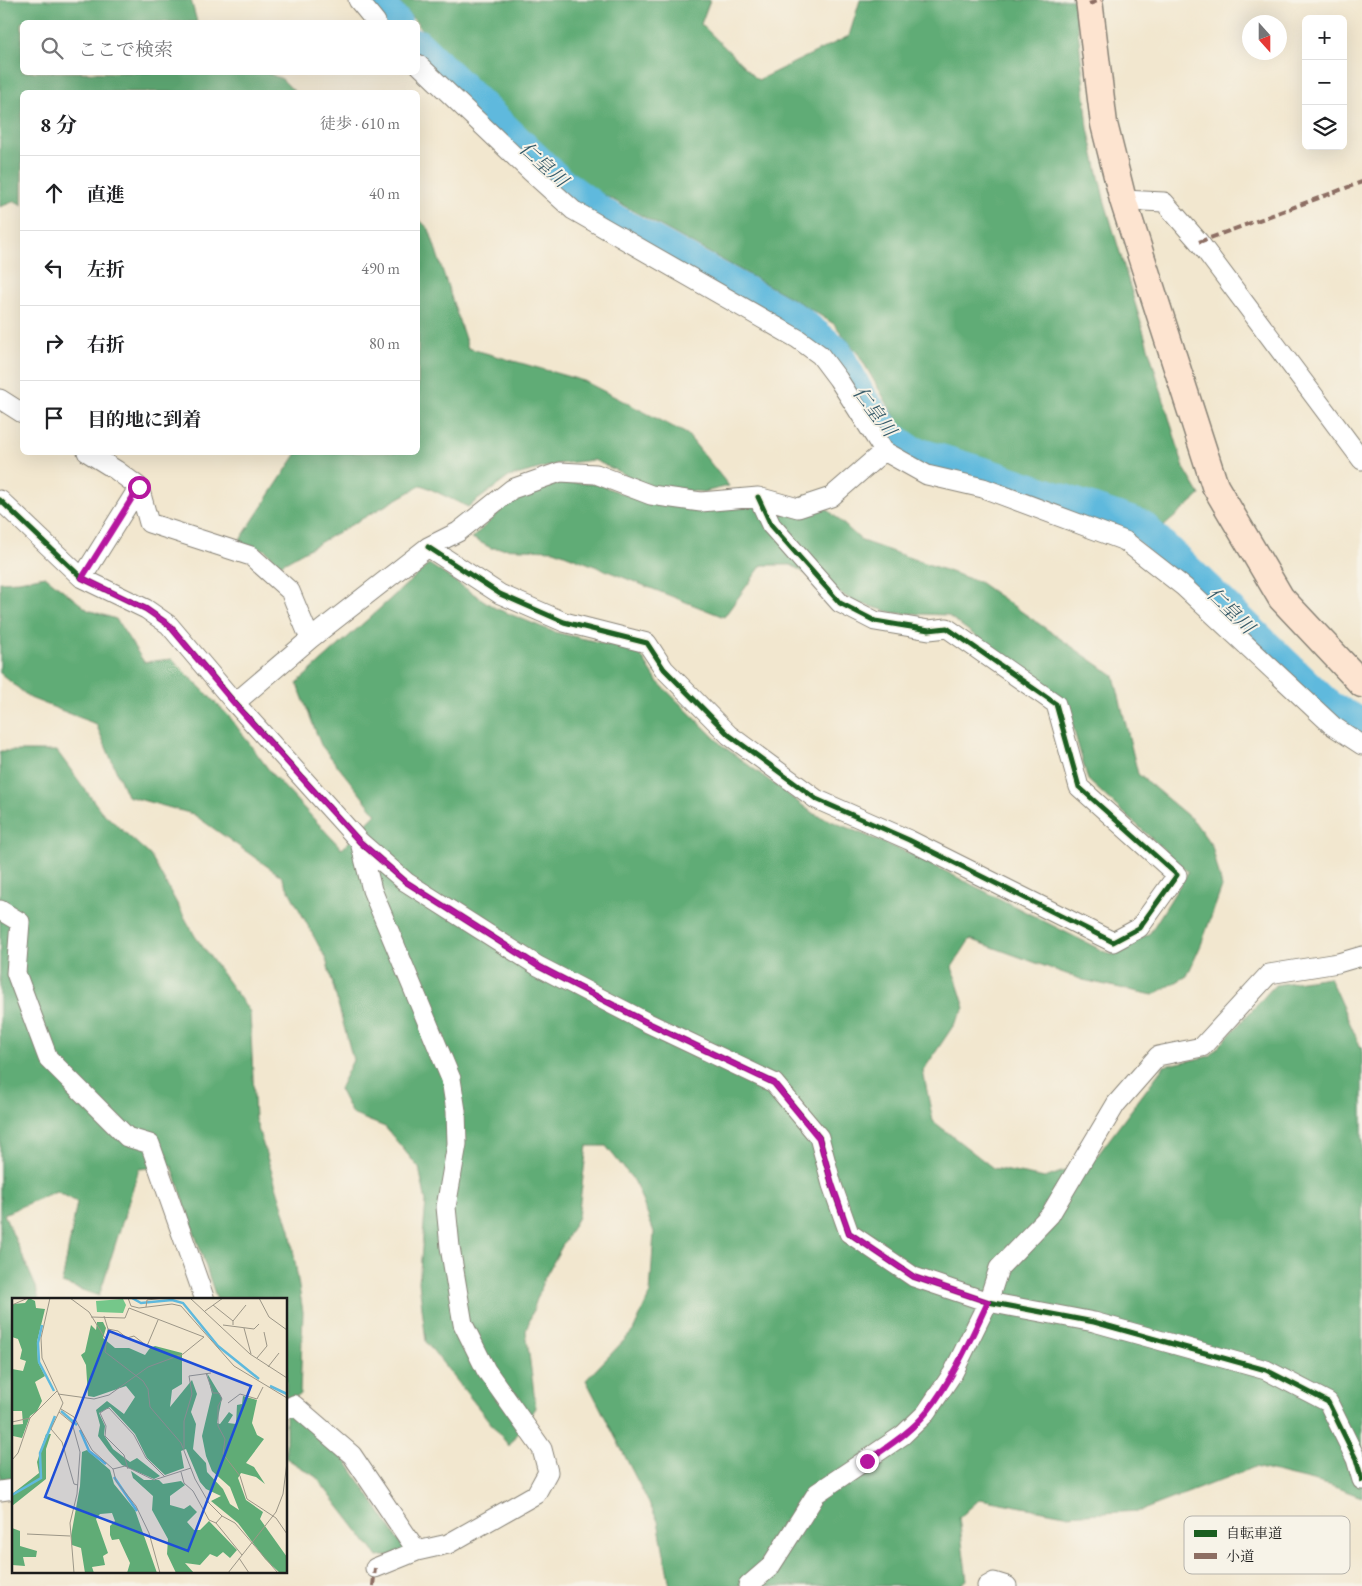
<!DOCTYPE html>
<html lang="ja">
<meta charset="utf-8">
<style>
:root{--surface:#fff;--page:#f6f6f6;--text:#202124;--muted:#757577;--line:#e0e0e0}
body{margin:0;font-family:"EB Garamond","Noto Serif JP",serif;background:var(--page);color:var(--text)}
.controls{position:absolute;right:15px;top:15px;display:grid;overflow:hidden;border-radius:8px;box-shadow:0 5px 20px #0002}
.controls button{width:45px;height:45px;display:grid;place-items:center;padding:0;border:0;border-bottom:1px solid var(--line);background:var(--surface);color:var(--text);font:25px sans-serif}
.compass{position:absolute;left:1242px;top:15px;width:45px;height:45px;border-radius:50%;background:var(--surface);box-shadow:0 5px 20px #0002;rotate:159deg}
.stop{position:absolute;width:15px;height:15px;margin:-11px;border:4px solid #b5179e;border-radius:50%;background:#fff}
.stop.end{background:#b5179e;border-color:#fff;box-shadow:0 1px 5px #0008}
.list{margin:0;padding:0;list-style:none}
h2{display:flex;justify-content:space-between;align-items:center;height:65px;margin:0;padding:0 20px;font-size:21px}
h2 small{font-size:16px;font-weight:400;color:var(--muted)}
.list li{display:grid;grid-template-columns:32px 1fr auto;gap:15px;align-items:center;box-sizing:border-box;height:75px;padding:0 20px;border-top:1px solid var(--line)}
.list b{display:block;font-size:19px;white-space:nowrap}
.list em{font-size:16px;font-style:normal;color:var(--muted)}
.icon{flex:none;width:28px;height:28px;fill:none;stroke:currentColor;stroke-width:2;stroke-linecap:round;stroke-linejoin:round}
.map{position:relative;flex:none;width:1362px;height:1586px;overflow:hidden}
.search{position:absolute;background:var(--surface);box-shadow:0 5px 20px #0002;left:20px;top:20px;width:400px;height:55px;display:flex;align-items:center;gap:12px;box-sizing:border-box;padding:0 18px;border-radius:8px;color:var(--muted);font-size:19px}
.panel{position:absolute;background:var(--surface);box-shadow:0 5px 20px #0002;left:20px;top:90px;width:400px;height:365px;border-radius:8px}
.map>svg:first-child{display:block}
.forest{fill:#60ac76;stroke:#3e6449}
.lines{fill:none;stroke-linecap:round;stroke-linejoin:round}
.river{stroke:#5fb9dd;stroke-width:30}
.street-casing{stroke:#878276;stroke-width:21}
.secondary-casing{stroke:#878276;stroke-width:29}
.street{stroke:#fff;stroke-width:19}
.secondary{stroke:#fde4d0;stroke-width:26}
.quiet{stroke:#8d6e63;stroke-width:4;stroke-dasharray:8 4;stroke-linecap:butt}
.cycleway-casing{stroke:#f7f3e8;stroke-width:8}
.cycleway{stroke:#1b5e20;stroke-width:5}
.route{stroke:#b5179e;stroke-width:6}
.labels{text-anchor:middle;stroke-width:4;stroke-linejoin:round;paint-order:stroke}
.water-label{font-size:19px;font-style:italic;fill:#375b69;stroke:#f7f3e8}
.inset-river{fill:none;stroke:#5fb9dd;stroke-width:2.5}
.inset-road{fill:none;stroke:#9c9687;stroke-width:1}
.view{fill:#1d4ed8;fill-opacity:0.15;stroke:#1d4ed8;stroke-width:2.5}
.inset-edge{fill:none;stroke:#1c1c1c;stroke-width:2.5}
.key{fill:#f7f3e8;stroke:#b5b2ab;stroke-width:1}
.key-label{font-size:14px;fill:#1c1c1c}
</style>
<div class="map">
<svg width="1362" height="1586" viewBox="0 0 1362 1586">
<rect width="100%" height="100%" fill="#f7f3e8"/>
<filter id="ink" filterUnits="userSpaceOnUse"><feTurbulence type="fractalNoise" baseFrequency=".02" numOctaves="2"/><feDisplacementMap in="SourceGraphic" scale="10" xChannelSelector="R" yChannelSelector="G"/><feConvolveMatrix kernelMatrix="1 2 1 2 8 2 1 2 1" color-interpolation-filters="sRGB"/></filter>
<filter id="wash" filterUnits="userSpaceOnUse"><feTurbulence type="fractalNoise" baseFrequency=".0096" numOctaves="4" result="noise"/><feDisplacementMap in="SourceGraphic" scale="20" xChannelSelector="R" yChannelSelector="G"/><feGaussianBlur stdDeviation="1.12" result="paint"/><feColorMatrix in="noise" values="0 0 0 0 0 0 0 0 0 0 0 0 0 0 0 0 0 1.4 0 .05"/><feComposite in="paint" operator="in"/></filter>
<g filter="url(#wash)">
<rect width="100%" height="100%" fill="#f2e7cf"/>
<path class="forest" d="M 0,0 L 191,0 L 197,22 L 22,22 L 22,72 L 267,73 L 282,79 L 295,92 L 22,92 L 22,205 L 15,201 L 0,207 Z
M 397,0 L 710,0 L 701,24 L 758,80 L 849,36 L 860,0 L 1075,0 L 1088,128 L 1104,199 L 1184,468 L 1200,495 L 1163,527 L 906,436 L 859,355 L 834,324 L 802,304 L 568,175 L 434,44 L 418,25 L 418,22 L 416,22 Z
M 418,218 L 429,229 L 468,348 L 584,381 L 687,434 L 729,486 L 704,492 L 653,488 L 594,460 L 557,464 L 509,477 L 468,507 L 422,485 L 280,565 L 265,550 L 238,543 L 297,453 L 418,452 Z
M 563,482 L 597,484 L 650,504 L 751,506 L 799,517 L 825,507 L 862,541 L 979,582 L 1114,676 L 1138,774 L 1194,821 L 1212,846 L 1222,887 L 1201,945 L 1187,976 L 1153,995 L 1083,980 L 970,939 L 952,967 L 965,1008 L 923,1071 L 933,1121 L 993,1168 L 1045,1178 L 1094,1160 L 1164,1066 L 1210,1056 L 1275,985 L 1329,977 L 1362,1050 L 1362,1497 L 1329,1485 L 1255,1467 L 1140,1511 L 1065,1515 L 980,1499 L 959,1518 L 967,1580 L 959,1586 L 670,1586 L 658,1521 L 586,1380 L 633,1331 L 650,1294 L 654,1232 L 635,1182 L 606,1146 L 587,1146 L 578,1217 L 543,1281 L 526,1331 L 536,1408 L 509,1446 L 426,1342 L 419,1282 L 426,1201 L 419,1168 L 385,1127 L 352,1114 L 339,1089 L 353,1060 L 326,959 L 281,876 L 193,814 L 127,796 L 96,724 L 30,698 L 0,673 L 0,582 L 19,581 L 45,576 L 88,610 L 116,619 L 144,662 L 172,659 L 229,716 L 272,774 L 342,849 L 376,814 L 321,745 L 297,683 L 429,564 L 495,608 L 554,632 L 638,651 L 657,681 L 723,746 L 814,814 L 909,853 L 1111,955 L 1150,933 L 1188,872 L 1088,780 L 1066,702 L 947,615 L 894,613 L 855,602 L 791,565 L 762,565 L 724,617 L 554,550 L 491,548 L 472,538 L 514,498 Z
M 0,751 L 57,751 L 101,811 L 150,855 L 195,936 L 250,1012 L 255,1119 L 290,1230 L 303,1312 L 300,1394 L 286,1403 L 286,1300 L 217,1300 L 172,1166 L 139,1169 L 99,1296 L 62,1283 L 77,1202 L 56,1191 L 4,1214 L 36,1287 L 39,1300 L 14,1300 L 14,1481 L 0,1484 Z
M 286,1406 L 346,1461 L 407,1553 L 378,1557 L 316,1477 L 286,1458 Z"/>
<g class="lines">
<path class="river" d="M 376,0 L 397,22
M 418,44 L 560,181 L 605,214 L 799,320 L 837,351 L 862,398 L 890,435 L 911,450 L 987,473 L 1142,525 L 1330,706 L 1362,723"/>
</g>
</g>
<g filter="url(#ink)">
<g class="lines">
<g class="street-casing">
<path id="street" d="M 358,0 L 376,22
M 418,64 L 530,171 L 573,210 L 798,339 L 820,355 L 838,379 L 884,451 L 927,475 L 983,488 L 1125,541 L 1184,587 L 1333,726 L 1362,745
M 1123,200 L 1164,202 L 1199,242 L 1362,460
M 0,399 L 22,413
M 87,452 L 116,470 L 139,487 L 149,523 L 251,556 L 290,591 L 310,639
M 0,500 L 82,578 L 146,609 L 169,625 L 235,703 L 360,842 L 406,882 L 538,966 L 646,1022 L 774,1083 L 819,1137 L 832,1185 L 849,1233 L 914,1277 L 988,1302 L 1094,1322 L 1266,1370 L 1328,1402 L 1356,1459 L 1362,1480
M 428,547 L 500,594 L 564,622 L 647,643 L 664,669 L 729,735 L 816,799 L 909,840 L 1113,942 L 1139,928 L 1177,875 L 1079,787 L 1056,704 L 947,628 L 929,630 L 875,621 L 840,603 L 771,525 L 758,497
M 82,578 L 139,487
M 235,703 L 310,639 L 428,547 L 458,532 L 512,489 L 560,472 L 596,474 L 651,495 L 701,502 L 758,497 L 798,508 L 831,497 L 884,451
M 360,842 L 372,890 L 451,1079 L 456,1111 L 457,1144 L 446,1207 L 450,1247 L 463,1324 L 486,1370 L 542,1449 L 548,1472 L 536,1494 L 448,1544 L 417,1551 L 375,1568
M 0,910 L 20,922 L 16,973 L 48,1058 L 127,1137 L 150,1144 L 205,1300
M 286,1409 L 294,1405 L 352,1455 L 417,1551
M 0,1491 L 14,1489
M 748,1586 L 770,1567 L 817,1493 L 903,1435 L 926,1413 L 953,1373 L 988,1302 L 999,1268 L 1050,1215 L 1116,1104 L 1158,1056 L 1202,1047 L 1269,974 L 1338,963 L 1362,956
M 987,1586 L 994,1582 L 1007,1586"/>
</g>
<g class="secondary-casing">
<path id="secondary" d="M 1089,0 L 1104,124 L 1123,200 L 1215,486 L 1281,598 L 1362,684"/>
</g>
<use href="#street" class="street"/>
<use href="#secondary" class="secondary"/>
<path class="quiet" d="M 1089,4 L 1101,0
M 1199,242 L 1362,182
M 373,1586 L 375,1568"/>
<g class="cycleway-casing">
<path id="cycleway" d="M 0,500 L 82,578 L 146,609 L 169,625 L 235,703 L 360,842 L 406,882 L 538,966 L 646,1022 L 774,1083 L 819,1137 L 832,1185 L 849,1233 L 914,1277 L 988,1302 L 1094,1322 L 1266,1370 L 1328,1402 L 1356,1459 L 1362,1480
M 428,547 L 500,594 L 564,622 L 647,643 L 664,669 L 729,735 L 816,799 L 909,840 L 1113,942 L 1139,928 L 1177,875 L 1079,787 L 1056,704 L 947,628 L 929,630 L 875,621 L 840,603 L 771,525 L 758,497"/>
</g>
<use href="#cycleway" class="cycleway"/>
</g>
</g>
<g class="lines" filter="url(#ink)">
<path class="route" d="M 139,487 L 82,578 L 146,609 L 169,625 L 235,704 L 360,842 L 406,882 L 538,966 L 646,1022 L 774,1083 L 819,1138 L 832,1184 L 849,1233 L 914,1277 L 988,1302 C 970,1340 953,1379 927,1412 C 911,1432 888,1446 867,1461"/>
</g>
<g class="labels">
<g class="water-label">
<text transform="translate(544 164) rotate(42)" y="7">仁皇川</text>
<text transform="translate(875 411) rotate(53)" y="7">仁皇川</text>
<text transform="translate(1231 610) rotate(44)" y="7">仁皇川</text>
</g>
</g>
<g transform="translate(12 1298)">
<rect width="275" height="275" fill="#f2e7cf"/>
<path d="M 111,1 L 114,7 L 111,15 L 85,14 L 84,3 Z" fill="#75c78a"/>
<path d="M 17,0 L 23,3 L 24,10 L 33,11 L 25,44 L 26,64 L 33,78 L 23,84 L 30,103 L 25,113 L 18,118 L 10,140 L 1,138 L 0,133 L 0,127 L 11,126 L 10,113 L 0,113 L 0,71 L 11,73 L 14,63 L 8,61 L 10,52 L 6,41 L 0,39 L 0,6 L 13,5 ZM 85,24 L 91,24 L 94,30 L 91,40 L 103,50 L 117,50 L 133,57 L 138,50 L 143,48 L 170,55 L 170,86 L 160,92 L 158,109 L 180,82 L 185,96 L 179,114 L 184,126 L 181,151 L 194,165 L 195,174 L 211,191 L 218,206 L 227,212 L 218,189 L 200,173 L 194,158 L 190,138 L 200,96 L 195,75 L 210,100 L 205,125 L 208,126 L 217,114 L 221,117 L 216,125 L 224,126 L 225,107 L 230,106 L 231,98 L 245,102 L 240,125 L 245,137 L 252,141 L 234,165 L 242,169 L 253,186 L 244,179 L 229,175 L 226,180 L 234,202 L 251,214 L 248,221 L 275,259 L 275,275 L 268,275 L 253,261 L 226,225 L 199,203 L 209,198 L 194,191 L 188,184 L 174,151 L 169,153 L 172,170 L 153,177 L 135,160 L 123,136 L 98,109 L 87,115 L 93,128 L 92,137 L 101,151 L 118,164 L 125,160 L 148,178 L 142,181 L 110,167 L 97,153 L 86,138 L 88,127 L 84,112 L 95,103 L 112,116 L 123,99 L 114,88 L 82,99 L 76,98 L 74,67 L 69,57 L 73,54 L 79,27 L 84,32 ZM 34,136 L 39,136 L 34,151 L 34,181 L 0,208 L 0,196 L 27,175 L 25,164 ZM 75,152 L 98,172 L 102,186 L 123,212 L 145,275 L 115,275 L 118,265 L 107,241 L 100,242 L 98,237 L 98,228 L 103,223 L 100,215 L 88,216 L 84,221 L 96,255 L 91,258 L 93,267 L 80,269 L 82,275 L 73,275 L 69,250 L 60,247 L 59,238 L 68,188 L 70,154 ZM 119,173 L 132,182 L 147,182 L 151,186 L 169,183 L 173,187 L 158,198 L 158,207 L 172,211 L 178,207 L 185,214 L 175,224 L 182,232 L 188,232 L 197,223 L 225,252 L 218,260 L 211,254 L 205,259 L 198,256 L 188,267 L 173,265 L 182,275 L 164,275 L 155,256 L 156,241 L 140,212 L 141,198 L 121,180 ZM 0,221 L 0,230 L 8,233 L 8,248 L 25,253 L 24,259 L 11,259 L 13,268 L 0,267 Z" fill="#60ac76"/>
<path class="inset-river" d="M 120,0 L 129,5 L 160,2 L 171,5 L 206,48 L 247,81M 30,27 L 26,45 L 27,64 L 42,93M 258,88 L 275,96M 49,113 L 65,127M 68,132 L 77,153 L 94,166M 102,179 L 125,213M 0,197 L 29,180 L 28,155 L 43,118"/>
<path class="inset-road" d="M 38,0 L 29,40 L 30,60 L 51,105 L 47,114 L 60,125 L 68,154 L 65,196 L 58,225 L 62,275M 58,0 L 77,14 L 93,40M 116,0 L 119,8 L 127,10 L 160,6 L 169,8 L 222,68 L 275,100M 178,0 L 238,56 L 275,80M 247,0 L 257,19 L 275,32M 0,7 L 16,0M 201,7 L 221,23 L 221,27M 134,9 L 135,2 L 152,0M 117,10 L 192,39M 193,13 L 211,0M 92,18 L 96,31 L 106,33 L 115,40 L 122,38 L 135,48 L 146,22M 79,19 L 113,20 L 117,10M 221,23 L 234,7M 211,27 L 242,31 L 247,26M 232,30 L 239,56M 96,31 L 93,54 L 131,83 L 136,91 L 138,109 L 169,145 L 183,181 L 197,205 L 210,218 L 223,225 L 266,275M 245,60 L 255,48 L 252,34M 256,69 L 267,55M 194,75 L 201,95 L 207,95 L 210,101 L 206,108 L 206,128 L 213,141 L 211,156 L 228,178 L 235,201 L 264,220 L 275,236M 46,96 L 82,101 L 97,97 L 136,69 L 171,56 L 192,39M 216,105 L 228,96 L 245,101 L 251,89M 49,111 L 62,119 L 80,152 L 101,171 L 104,183 L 124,208 L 137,235 L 148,275M 47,114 L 39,131 L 50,144 L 62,186 L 66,187M 0,124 L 18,120 L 45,93M 172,150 L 172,123 L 180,96 L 177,78 L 199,75M 0,162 L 6,155 L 18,120M 101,171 L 113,168 L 142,182 L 179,170M 116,171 L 112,157 L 93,138 L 94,128 L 88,115 L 94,111 L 97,110 L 122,137 L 134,160 L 153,179M 169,174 L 172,185 L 181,193 L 197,222 L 204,225M 210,218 L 204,225 L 230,257M 15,236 L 58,238M 227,260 L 237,275M 216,275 L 264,214 L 271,196 L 275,164"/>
<path class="view" d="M 97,33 L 239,88 L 176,253 L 33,199 Z"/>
<rect width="275" height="275" class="inset-edge"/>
</g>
<rect x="1184" y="1516" width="166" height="58" rx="8" class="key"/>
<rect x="1194" y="1530" width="23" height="7" fill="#1b5e20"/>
<rect x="1194" y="1553" width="23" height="6" fill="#8d6e63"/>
<g class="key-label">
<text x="1226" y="1538">自転車道</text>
<text x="1226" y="1561">小道</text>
</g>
</svg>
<div class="controls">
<button>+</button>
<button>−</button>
<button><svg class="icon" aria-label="layers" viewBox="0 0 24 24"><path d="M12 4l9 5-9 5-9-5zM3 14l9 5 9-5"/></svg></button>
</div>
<svg class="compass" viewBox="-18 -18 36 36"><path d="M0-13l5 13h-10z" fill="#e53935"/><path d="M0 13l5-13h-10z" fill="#757577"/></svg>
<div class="stop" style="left:139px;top:487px"></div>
<div class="stop end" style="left:867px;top:1461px"></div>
<div class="search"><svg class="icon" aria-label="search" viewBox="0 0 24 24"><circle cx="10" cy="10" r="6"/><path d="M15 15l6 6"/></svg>ここで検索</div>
<section class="panel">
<h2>8 分<small>徒歩 · 610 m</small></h2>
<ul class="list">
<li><svg class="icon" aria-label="ahead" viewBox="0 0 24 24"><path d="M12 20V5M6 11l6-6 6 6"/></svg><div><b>直進</b></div><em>40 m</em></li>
<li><svg class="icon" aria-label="left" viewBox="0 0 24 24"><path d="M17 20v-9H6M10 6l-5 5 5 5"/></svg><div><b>左折</b></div><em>490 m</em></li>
<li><svg class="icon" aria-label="right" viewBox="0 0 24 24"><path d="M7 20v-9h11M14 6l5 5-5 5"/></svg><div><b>右折</b></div><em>80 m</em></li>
<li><svg class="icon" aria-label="arrive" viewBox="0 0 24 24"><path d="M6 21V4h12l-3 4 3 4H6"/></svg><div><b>目的地に到着</b></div></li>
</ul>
</section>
</div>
